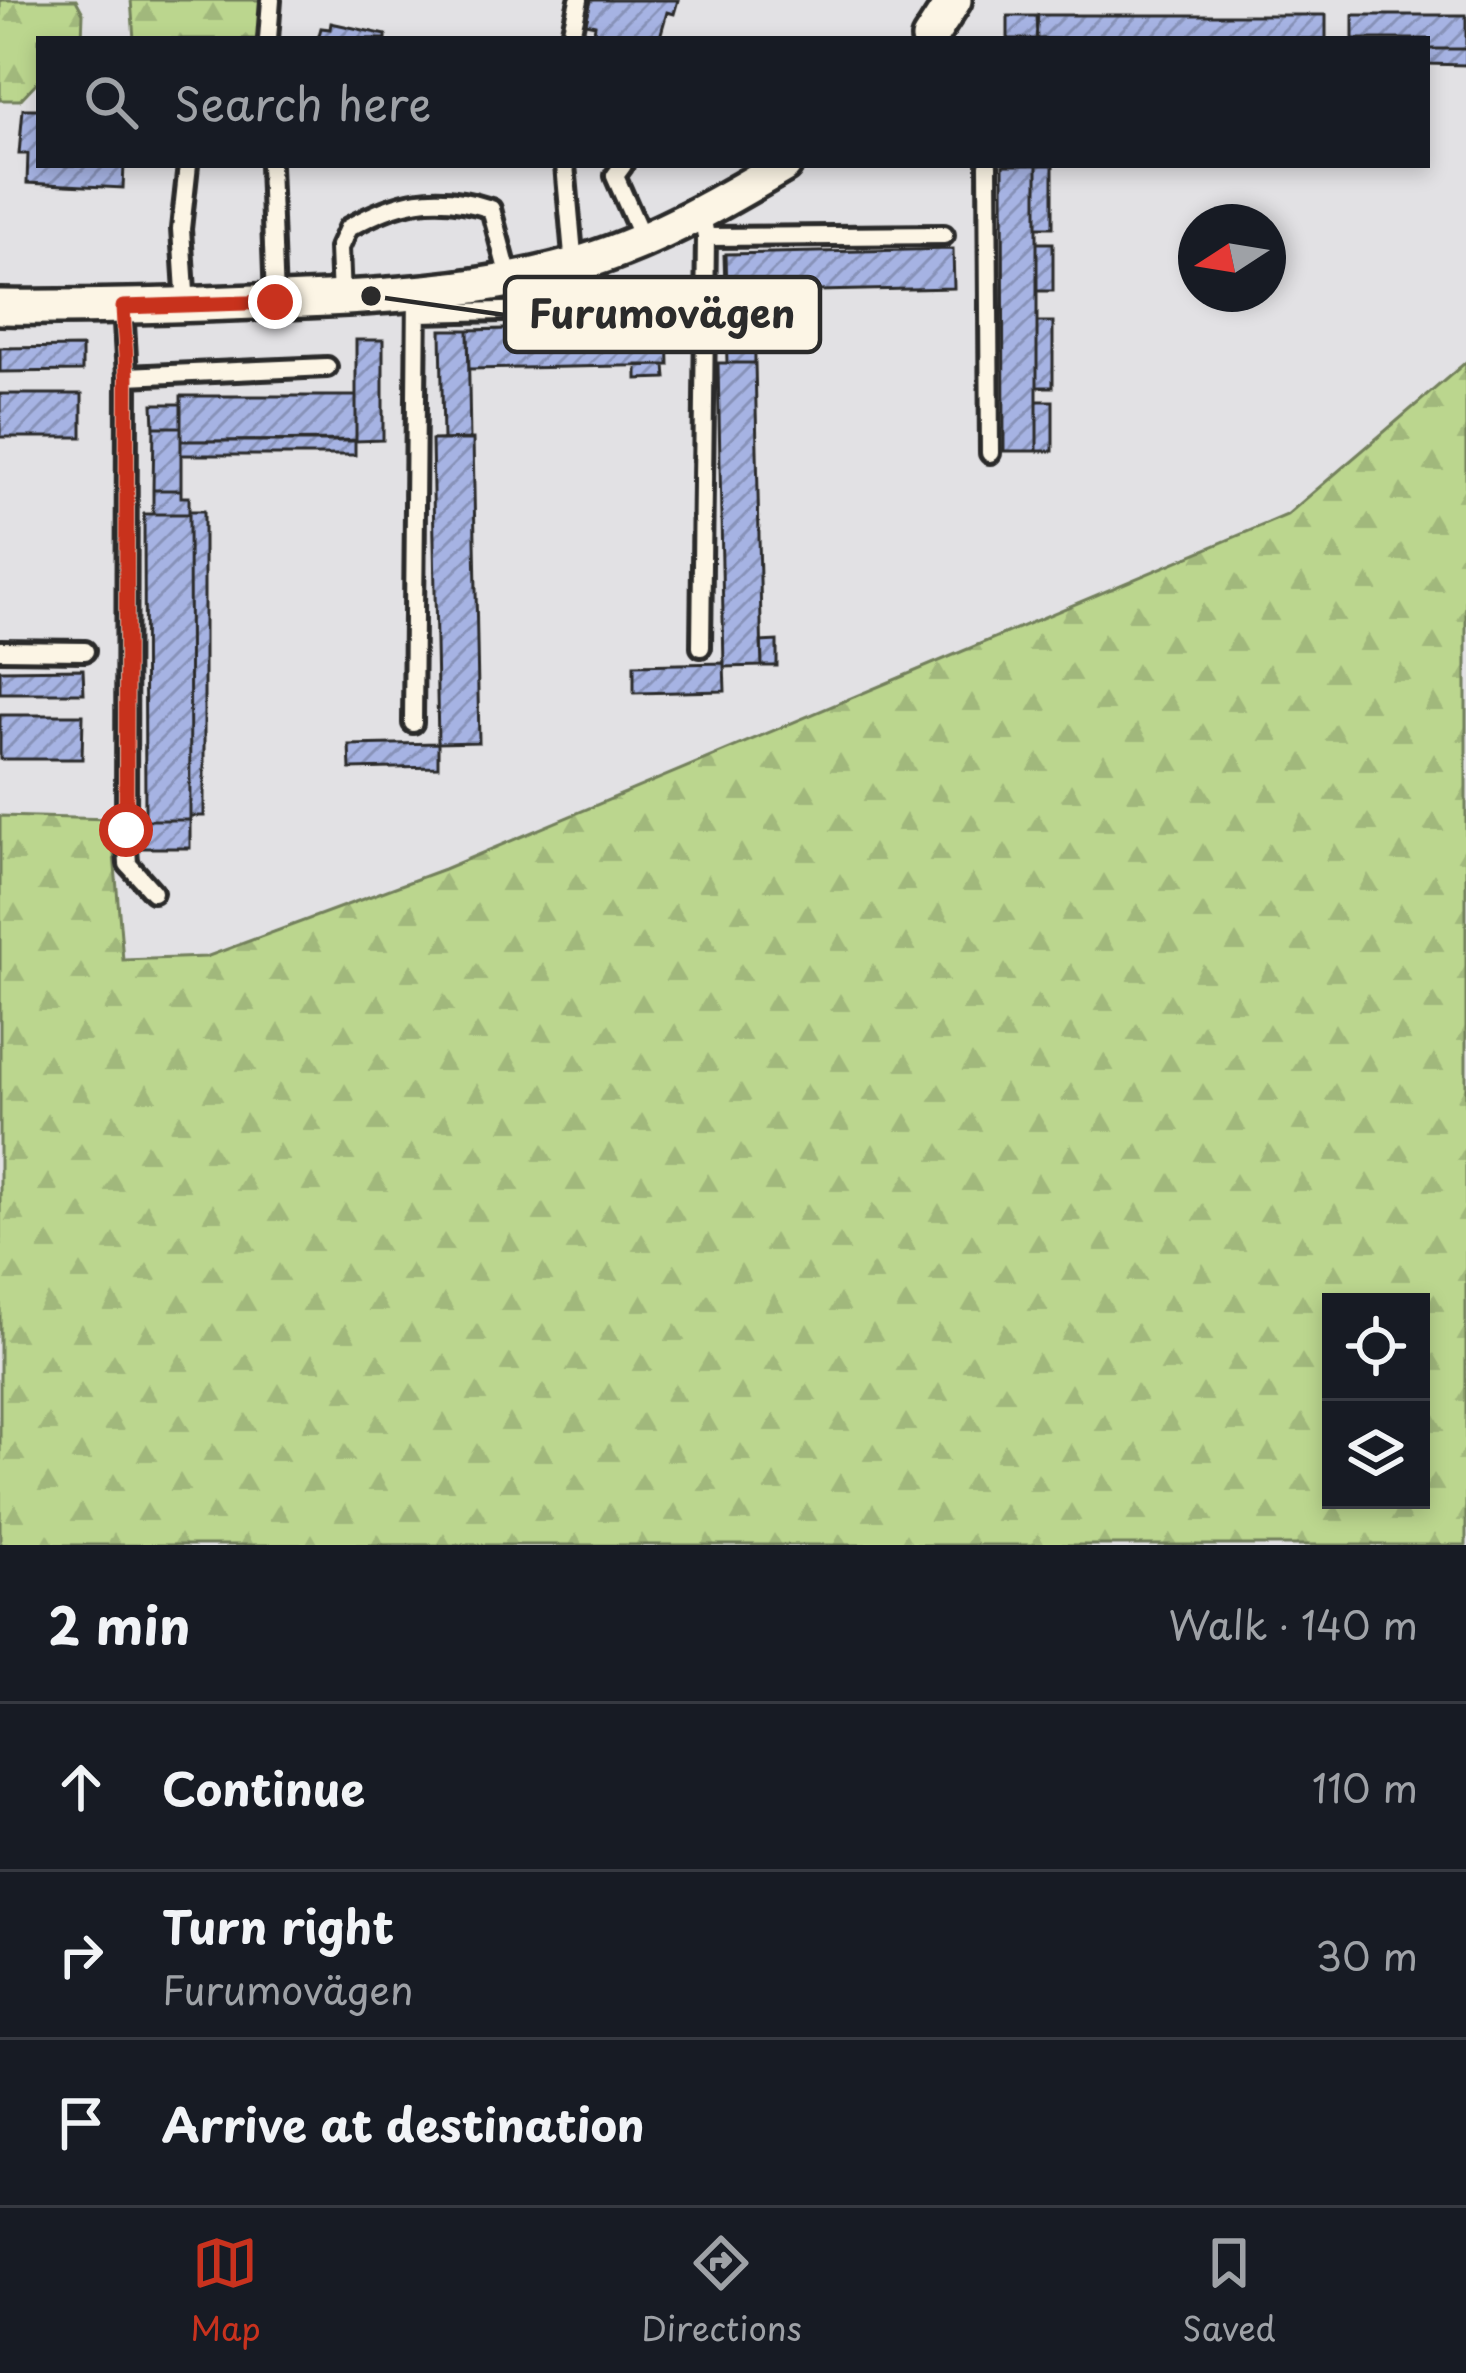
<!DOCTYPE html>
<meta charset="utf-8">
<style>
:root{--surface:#171b24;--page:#242831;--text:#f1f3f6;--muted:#9ea1a6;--line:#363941;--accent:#c8321e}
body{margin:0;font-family:"Playpen Sans",sans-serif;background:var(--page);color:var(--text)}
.controls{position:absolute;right:36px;bottom:36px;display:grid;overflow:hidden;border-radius:0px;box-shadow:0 6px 18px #0003}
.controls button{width:108px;height:108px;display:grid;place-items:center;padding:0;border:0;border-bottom:3px solid var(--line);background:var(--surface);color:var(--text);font:60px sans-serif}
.compass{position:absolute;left:1178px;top:204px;width:108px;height:108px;border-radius:50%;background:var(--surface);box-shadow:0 6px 18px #0003;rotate:258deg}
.stop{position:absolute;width:36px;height:36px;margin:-27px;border:9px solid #c8321e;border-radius:50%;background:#fff}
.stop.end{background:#c8321e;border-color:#fff;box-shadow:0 3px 12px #0008}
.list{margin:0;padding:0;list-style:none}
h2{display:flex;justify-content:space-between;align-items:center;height:156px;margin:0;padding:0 48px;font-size:51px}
h2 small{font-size:39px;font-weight:400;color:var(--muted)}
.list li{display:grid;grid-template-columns:78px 1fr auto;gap:36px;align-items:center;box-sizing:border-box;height:168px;padding:0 48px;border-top:3px solid var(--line)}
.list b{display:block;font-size:45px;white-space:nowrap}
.list p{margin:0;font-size:39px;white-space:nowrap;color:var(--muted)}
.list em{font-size:39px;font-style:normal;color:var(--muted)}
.icon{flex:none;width:66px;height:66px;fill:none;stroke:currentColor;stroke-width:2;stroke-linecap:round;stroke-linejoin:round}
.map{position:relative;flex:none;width:1466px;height:1545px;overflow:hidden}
.search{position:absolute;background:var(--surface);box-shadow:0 6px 18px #0003;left:36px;right:36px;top:36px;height:132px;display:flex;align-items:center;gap:30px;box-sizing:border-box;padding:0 42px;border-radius:0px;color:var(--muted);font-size:45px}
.sheet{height:660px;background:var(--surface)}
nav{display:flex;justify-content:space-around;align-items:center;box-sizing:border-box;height:168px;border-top:3px solid var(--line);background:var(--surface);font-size:33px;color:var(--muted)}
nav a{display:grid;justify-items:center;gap:6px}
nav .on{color:var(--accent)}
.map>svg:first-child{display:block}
.forest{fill:url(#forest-firs);stroke:#73805c;stroke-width:3;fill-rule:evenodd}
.building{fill:url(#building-hatch);stroke:#2b2b2b;stroke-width:3}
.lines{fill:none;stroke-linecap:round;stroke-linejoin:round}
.service-casing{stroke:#2b2b2b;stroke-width:26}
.minor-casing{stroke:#2b2b2b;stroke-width:42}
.service{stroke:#fcf5e5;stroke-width:16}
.minor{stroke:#fcf5e5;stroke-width:33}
.route{stroke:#c8321e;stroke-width:15}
.leader{fill:none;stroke:#2b2b2b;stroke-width:4.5}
.callout-dot{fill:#2b2b2b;stroke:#fcf5e5;stroke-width:4.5}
.callout{fill:#fcf5e5;stroke:#2b2b2b;stroke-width:4.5}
.callout-label{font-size:39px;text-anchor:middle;font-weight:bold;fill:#2b2b2b}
</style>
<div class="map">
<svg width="1466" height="1545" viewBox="0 0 1466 1545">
<defs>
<pattern id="forest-firs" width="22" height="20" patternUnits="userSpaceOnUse" patternTransform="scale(3)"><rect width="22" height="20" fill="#bbd68e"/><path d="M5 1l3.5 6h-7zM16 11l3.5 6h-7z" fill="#a1b87b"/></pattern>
<pattern id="building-hatch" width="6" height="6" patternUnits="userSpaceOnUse" patternTransform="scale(3)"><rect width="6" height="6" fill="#a6b3e3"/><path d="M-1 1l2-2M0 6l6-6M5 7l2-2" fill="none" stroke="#8792b8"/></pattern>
</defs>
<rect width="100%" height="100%" fill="#e2e1e4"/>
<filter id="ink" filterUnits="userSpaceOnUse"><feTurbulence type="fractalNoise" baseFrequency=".00833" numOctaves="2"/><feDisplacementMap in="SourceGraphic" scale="24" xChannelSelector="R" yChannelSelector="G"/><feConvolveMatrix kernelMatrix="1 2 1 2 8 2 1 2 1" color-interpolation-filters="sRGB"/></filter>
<g filter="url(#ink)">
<path class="forest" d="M 0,0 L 76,0 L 83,13 L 82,39 L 39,39 L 39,80 L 20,100 L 0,100 Z
M 131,0 L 264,0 L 261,39 L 134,39 Z
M 1466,362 L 1466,1545 L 0,1545 L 0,816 L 111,819 L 123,960 L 206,957 L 444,869 L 1287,515 ZM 1421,1302 L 1421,1500 L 1331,1500 L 1331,1302 Z"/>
<path class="building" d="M 591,0 L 678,0 L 674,14 L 667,12 L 660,37 L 651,35 L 650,39 L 626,39 L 594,32 L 595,25 L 586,23 Z
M 1038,15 L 1326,15 L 1326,39 L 1036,39 Z
M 1353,15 L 1466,15 L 1466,49 L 1427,49 L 1427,39 L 1353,39 Z
M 1008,16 L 1036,16 L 1037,39 L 1008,39 Z
M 331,23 L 386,35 L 386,39 L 318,39 L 321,28 L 330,29 Z
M 1427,49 L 1466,49 L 1466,65 L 1427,64 Z
M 23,109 L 39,109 L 39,165 L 124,165 L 123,188 L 27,183 L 28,154 L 19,154 Z
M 1003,165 L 1037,165 L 1037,451 L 1004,451 Z
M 1037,165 L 1053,165 L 1053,227 L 1037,227 Z
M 1037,243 L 1053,243 L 1053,291 L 1037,291 Z
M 953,249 L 954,288 L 727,293 L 726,254 Z
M 724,254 L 727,293 L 754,292 L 755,363 L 727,363 Z
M 1037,322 L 1053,322 L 1053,387 L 1037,387 Z
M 668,325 L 669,365 L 469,369 L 468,330 Z
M 441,330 L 468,330 L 470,440 L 443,440 Z
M 356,340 L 383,340 L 383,440 L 356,441 Z
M 82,347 L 82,371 L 0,372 L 0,348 Z
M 718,363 L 755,363 L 762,666 L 724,667 Z
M 637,365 L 665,365 L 666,378 L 637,379 Z
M 0,394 L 82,394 L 82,437 L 0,437 Z
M 181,396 L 356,396 L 356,441 L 181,441 Z
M 1037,401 L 1053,401 L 1053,451 L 1037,451 Z
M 153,404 L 181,404 L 181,427 L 154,427 Z
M 154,427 L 181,427 L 181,490 L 153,490 Z
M 473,439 L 479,742 L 438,743 L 432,440 Z
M 355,440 L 355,455 L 181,455 L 181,441 Z
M 153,490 L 181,490 L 181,497 L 189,497 L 189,514 L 153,514 Z
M 189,511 L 204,511 L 204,816 L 190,816 Z
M 144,514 L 189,514 L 190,820 L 145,820 Z
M 777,641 L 777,666 L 762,666 L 761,642 Z
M 724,663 L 725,691 L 634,693 L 634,665 Z
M 83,669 L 84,693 L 0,693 L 0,670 Z
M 0,715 L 83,715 L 82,759 L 0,759 Z
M 438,743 L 438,767 L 350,769 L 349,745 Z
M 136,820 L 190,820 L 190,848 L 136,848 Z"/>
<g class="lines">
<g class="service-casing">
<path id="service" d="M 268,39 L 271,0
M 570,39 L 579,0
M 270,165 L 275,301
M 565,165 L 574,266
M 623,165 L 615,176 L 643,240
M 988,165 L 990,453
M 706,237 L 944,235
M 341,299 L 339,248 L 348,228 C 398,200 436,191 491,209 L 510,281
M 123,306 L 127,376 L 126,830 L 128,864 L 153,892
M 186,307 L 181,229 L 188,165
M 420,313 L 703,306
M 127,376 L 327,367
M 701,647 L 706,237 L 702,214
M 0,650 L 85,651
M 413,723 L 417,292"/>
</g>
<g class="minor-casing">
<path id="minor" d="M 929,39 L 954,0
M 0,307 C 94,308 188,305 282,301 C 379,297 478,292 571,266 C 647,245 717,205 784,165"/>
</g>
<use href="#service" class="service"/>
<use href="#minor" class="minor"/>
</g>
</g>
<g class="lines" filter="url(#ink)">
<path class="route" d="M 126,830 L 127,376 L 123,307 L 275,302"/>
</g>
<path class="leader" d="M371 296L505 315"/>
<circle class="callout-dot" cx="371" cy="296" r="12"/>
<rect class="callout" x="505" y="277" width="315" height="75" rx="12"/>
<g class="callout-label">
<text x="662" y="328">Furumovägen</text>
</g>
</svg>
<div class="controls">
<button><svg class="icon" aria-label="locate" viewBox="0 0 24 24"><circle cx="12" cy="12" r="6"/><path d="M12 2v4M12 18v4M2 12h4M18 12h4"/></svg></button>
<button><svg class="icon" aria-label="layers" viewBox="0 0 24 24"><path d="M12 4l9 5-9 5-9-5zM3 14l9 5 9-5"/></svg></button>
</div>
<svg class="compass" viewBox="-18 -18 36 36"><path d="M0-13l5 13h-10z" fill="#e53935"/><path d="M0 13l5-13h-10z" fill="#9ea1a6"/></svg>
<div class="stop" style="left:126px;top:830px"></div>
<div class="stop end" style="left:275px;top:302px"></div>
<div class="search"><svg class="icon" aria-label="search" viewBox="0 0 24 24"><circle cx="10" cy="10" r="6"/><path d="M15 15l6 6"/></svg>Search here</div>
</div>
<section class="sheet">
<h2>2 min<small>Walk · 140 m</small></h2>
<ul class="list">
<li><svg class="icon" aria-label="ahead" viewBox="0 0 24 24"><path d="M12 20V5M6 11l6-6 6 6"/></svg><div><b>Continue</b></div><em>110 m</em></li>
<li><svg class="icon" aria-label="right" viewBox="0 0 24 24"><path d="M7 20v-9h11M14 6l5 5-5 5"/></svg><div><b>Turn right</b><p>Furumovägen</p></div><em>30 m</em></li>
<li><svg class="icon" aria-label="arrive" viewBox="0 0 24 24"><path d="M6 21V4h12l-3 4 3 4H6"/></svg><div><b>Arrive at destination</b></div></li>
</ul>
</section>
<nav>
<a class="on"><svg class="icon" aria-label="map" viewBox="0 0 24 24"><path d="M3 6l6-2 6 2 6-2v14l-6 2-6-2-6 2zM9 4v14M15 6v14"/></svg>Map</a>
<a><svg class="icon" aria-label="directions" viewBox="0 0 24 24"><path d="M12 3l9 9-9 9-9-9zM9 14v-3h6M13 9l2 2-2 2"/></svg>Directions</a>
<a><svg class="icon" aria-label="saved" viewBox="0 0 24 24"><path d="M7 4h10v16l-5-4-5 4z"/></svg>Saved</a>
</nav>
